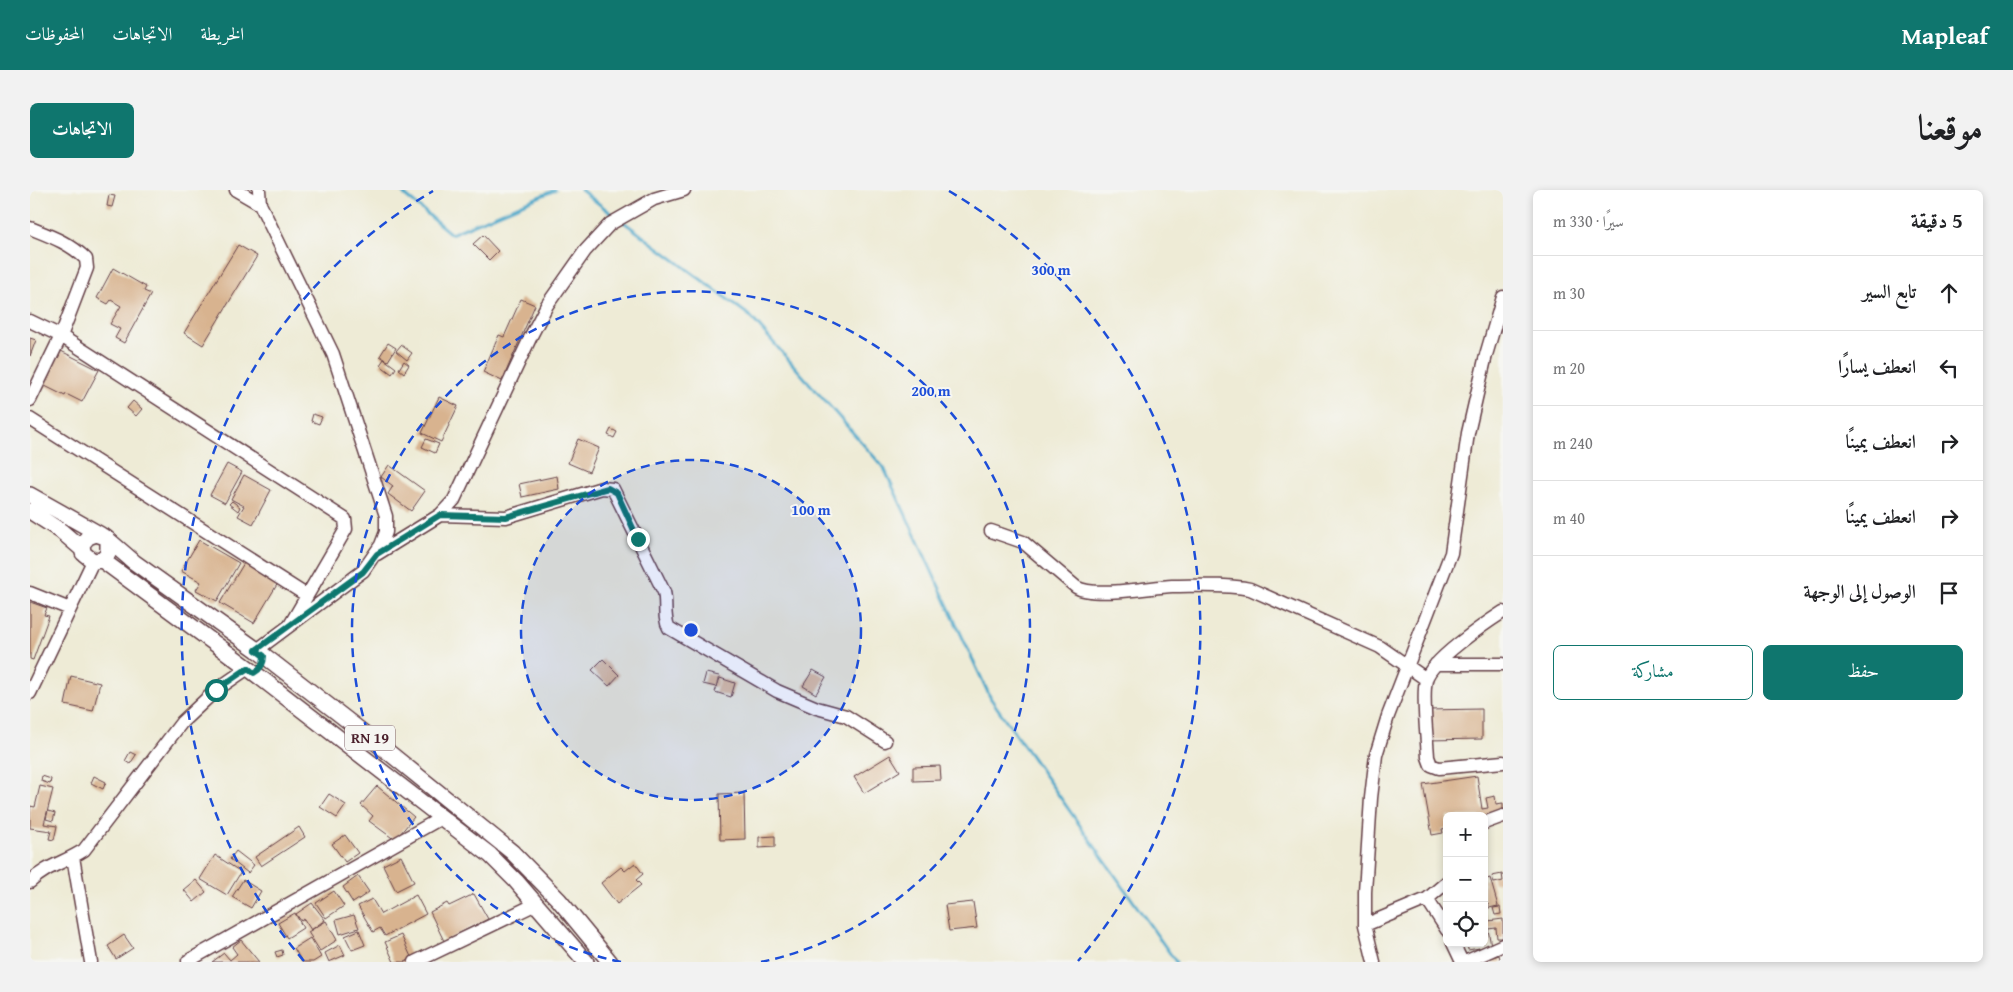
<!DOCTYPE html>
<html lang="ar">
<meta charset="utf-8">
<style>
:root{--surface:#fff;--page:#f2f2f2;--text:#202124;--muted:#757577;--line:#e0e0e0;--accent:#0f766e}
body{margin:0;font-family:"Gentium Book Plus",Amiri,serif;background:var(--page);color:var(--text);direction:rtl}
.controls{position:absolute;right:15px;bottom:15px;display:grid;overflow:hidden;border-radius:8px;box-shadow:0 2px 8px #0003}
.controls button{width:45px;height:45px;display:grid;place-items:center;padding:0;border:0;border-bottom:1px solid var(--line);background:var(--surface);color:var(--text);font:25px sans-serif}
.stop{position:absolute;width:15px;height:15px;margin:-11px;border:4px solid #0f766e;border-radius:50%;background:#fff}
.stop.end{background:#0f766e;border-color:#fff;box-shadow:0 1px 5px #0008}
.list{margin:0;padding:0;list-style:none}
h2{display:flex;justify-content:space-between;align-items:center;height:65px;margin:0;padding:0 20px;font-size:21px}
h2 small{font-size:16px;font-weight:400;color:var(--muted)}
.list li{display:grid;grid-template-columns:32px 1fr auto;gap:15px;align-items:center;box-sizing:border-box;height:75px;padding:0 20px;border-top:1px solid var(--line)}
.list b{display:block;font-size:19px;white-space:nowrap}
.list em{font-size:16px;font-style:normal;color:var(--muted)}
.actions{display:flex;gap:10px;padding:15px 20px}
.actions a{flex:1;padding:11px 0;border:1px solid var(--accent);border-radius:8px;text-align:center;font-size:18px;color:var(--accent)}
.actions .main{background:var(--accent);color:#fff}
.icon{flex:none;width:28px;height:28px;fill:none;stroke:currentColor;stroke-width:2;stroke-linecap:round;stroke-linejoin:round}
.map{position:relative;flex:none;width:1473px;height:772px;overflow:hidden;direction:ltr;border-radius:8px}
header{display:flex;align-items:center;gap:30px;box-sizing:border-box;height:70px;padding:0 25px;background:var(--accent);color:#fff}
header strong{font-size:24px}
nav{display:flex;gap:28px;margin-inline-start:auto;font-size:18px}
.intro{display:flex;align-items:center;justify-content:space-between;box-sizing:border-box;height:120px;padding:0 30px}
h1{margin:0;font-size:35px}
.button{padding:12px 22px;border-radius:8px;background:var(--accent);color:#fff;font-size:18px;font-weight:700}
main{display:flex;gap:30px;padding:0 30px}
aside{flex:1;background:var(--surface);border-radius:8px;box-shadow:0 2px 8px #0003}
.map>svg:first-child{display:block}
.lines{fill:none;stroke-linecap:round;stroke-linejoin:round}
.stream{stroke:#4aa6c8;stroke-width:3}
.building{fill:#d8b38f}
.minor-casing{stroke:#633e45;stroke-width:15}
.major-casing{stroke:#633e45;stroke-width:18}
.minor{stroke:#fff;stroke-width:12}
.major{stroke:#fff;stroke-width:15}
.route{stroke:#0f766e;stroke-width:6}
.ring{fill:none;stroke:#1d4ed8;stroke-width:2.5;stroke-dasharray:9 6}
.labels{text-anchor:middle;stroke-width:4;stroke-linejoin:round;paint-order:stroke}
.shield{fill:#f6f6f2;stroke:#7e6067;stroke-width:1}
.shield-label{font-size:15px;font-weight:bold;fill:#4a1f2b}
.centre{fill:#1d4ed8;stroke:#f6f6f2;stroke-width:2.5}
.ring-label{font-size:15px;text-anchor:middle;font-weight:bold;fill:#1d4ed8;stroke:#f6f6f2;stroke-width:4;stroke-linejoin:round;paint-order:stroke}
</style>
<header>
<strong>Mapleaf</strong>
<nav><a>الخريطة</a><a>الاتجاهات</a><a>المحفوظات</a></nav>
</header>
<div class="intro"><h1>موقعنا</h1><a class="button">الاتجاهات</a></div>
<main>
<aside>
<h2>5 دقيقة<small>سيرًا · 330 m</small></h2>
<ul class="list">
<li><svg class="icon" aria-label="ahead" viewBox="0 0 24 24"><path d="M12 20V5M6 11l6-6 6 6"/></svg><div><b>تابع السير</b></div><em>30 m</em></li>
<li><svg class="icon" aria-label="left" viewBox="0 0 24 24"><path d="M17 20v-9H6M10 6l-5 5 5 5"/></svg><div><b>انعطف يسارًا</b></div><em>20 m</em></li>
<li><svg class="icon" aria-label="right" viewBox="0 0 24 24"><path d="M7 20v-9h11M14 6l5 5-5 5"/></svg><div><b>انعطف يمينًا</b></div><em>240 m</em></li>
<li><svg class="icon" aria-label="right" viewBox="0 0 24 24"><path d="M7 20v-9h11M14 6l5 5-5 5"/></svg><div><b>انعطف يمينًا</b></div><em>40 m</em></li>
<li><svg class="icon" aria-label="arrive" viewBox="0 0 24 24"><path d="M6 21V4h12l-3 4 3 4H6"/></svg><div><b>الوصول إلى الوجهة</b></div></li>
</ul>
<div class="actions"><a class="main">حفظ</a><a>مشاركة</a></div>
</aside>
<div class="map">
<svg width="1473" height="772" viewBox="0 0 1473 772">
<rect width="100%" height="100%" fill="#f6f6f2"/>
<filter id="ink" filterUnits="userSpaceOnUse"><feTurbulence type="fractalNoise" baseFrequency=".02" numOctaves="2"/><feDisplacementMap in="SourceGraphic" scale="10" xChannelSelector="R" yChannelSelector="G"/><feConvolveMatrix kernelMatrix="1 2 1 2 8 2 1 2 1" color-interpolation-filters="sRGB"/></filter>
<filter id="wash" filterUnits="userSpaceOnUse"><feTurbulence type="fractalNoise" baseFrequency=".0096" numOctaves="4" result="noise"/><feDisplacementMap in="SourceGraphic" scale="20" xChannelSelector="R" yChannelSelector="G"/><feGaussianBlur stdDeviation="1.12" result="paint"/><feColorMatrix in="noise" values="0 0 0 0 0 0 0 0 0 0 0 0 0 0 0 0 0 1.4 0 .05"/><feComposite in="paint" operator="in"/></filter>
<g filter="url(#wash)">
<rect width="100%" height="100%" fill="#eeebd6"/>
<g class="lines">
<path class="stream" d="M 369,0 L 421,44 L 525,0
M 551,0 L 586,27
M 591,30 L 720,126 L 854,278 L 961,509 L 1146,772"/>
</g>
<g id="blocks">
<path class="building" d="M 79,5 L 85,6 L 82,17 L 77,16 Z
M 453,45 L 468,61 L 459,70 L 443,54 Z
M 208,55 L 227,66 L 173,155 L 154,143 Z
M 83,78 L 116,97 L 114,101 L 121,104 L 94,153 L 85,148 L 90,139 L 80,134 L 91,116 L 81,110 L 78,114 L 67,108 Z
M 491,109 L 505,115 L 472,191 L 453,182 L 469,145 L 474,147 Z
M 0,148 L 6,150 L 0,166 Z
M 358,153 L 366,158 L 358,171 L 350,166 Z
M 371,155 L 382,163 L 377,170 L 366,161 Z
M 31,161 L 69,180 L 52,212 L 36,204 L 35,206 L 13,195 Z
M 354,169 L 366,178 L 362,184 L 350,175 Z
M 374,171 L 379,175 L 374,183 L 369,179 Z
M 409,207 L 428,216 L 411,252 L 392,243 Z
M 103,211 L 112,219 L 106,226 L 97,218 Z
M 283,224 L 292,227 L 289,234 L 281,231 Z
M 581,239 L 587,242 L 584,248 L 578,245 Z
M 396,249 L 409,254 L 405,263 L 392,257 Z
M 548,249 L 569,258 L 559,282 L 538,273 Z
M 197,274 L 212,282 L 195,313 L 180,305 Z
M 359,275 L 395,301 L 381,321 L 358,304 L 363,296 L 351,287 Z
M 214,285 L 241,300 L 223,334 L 208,326 L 214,316 L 201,309 Z
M 527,286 L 529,299 L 492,307 L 489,294 Z
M 202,311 L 210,317 L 208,321 L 199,314 Z
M 169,350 L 209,373 L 187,411 L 166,400 L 171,392 L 151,381 Z
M 214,373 L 248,393 L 224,433 L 190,413 Z
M 0,412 L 17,418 L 14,425 L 19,426 L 3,470 L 0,469 Z
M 573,469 L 589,485 L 579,496 L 562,480 Z
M 783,480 L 796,487 L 786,504 L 773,496 Z
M 676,483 L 689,486 L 686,497 L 673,494 Z
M 41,486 L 70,493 L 63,521 L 35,515 Z
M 690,488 L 705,493 L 701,507 L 685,502 Z
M 1452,519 L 1452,549 L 1397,550 L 1397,520 Z
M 100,562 L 106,565 L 100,574 L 95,571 Z
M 860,565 L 870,581 L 834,603 L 824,587 Z
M 910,576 L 911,590 L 883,591 L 883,577 Z
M 12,586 L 21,589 L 20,594 L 11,591 Z
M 64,586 L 76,592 L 73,599 L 61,593 Z
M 1447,586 L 1452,619 L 1458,618 L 1456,608 L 1465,606 L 1466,614 L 1473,613 L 1473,630 L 1454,633 L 1454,626 L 1417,626 L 1417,638 L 1412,639 L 1413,643 L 1402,645 L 1393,594 Z
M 10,596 L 23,599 L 14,634 L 27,636 L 24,650 L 19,649 L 21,641 L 0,638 L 0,616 L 5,617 Z
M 347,596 L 384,627 L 365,650 L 339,631 L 343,626 L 331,615 Z
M 714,603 L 715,649 L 690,650 L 689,604 Z
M 299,604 L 316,615 L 307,628 L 290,617 Z
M 18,621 L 25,623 L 23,631 L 16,629 Z
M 269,637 L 275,647 L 231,676 L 225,667 Z
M 315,645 L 328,663 L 315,672 L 302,654 Z
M 745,646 L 745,657 L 729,658 L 729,647 Z
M 206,661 L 224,675 L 218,683 L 200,669 Z
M 185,665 L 211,682 L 197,705 L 170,689 Z
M 371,666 L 384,692 L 366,701 L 353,675 Z
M 605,673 L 613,684 L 606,690 L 611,695 L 587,714 L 571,693 L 591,677 L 595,681 Z
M 1472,684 L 1473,691 L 1464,693 L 1462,686 Z
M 328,686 L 339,702 L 323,713 L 313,697 Z
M 1460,688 L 1468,716 L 1459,718 L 1458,714 L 1454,715 L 1454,690 Z
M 166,690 L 176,702 L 164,712 L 154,700 Z
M 213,690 L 231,701 L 221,718 L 202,707 Z
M 304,701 L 314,716 L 296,728 L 286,713 Z
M 444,704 L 458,729 L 414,751 L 400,722 L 417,713 L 419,716 Z
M 386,705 L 396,724 L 355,746 L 350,738 L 343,742 L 328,716 L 342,709 L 351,724 Z
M 943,712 L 947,738 L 919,741 L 915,715 Z
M 282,713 L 295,730 L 281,740 L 274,729 L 271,731 L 266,724 Z
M 1470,717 L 1471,724 L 1465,725 L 1463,718 Z
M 265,723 L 273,738 L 257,748 L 248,733 Z
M 324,725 L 329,738 L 310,744 L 306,730 Z
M 1457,726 L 1458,731 L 1473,729 L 1473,748 L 1467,748 L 1466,738 L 1458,739 L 1461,756 L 1438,760 L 1437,753 L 1454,753 L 1454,727 Z
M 296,731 L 307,750 L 290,761 L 278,742 Z
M 329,740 L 335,755 L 322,760 L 315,746 Z
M 94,745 L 103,758 L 86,769 L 78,756 Z
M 371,745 L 382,769 L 375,772 L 364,772 L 355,752 Z
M 280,748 L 291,767 L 283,772 L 272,772 L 264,758 Z
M 211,750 L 229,772 L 182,772 L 194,763 L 200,770 L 207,764 L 202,757 Z
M 310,755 L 315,765 L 299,772 L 295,763 Z
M 252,760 L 253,765 L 247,767 L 245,762 Z
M 1469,765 L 1471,772 L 1449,772 L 1449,771 Z"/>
</g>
</g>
<g filter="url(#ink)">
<use href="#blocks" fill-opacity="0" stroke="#633e45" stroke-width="1"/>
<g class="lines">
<g class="minor-casing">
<path id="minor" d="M 206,0 L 230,14
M 0,38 C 20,46 40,53 56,69 L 57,78 L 31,146 L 0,210
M 0,131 L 31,146 L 315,329 L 316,339 L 260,435
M 0,229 L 276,405
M 410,325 L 476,327 L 572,298 L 583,299 L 634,402 C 637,413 633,428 639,438 L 747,501 L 787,518 L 816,526 L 855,551
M 961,341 L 993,352 L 1046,397 C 1063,408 1120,397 1142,396 C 1168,396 1195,394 1220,399 L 1350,457 L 1396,489
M 347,364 L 410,325 L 424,310 L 502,144 L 517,115 L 555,61 L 580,34 L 624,9 L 654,0
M 0,403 L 40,419
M 1473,422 C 1456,433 1400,471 1396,490 C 1392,506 1397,548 1398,567 L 1401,575 L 1409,578 L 1473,572
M 227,460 L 333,381 L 351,355 L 356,342 L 356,326 L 303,164 L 230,14 L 229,0
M 1406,474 L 1473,474
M 0,503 L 63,371
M 1454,633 L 1473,626
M 43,667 L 61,772
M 0,692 C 16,676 36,672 54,660 L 152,532 L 186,500 L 218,478
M 1397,709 L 1417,740
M 1335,735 L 1397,709 L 1417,692
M 1423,753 L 1432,772
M 158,771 L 413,627
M 385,772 L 506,714
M 1344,772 L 1335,735 L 1335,702 L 1341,608 L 1346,565 L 1358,526 L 1421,363 L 1438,243 L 1456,165 L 1473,107
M 1435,772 L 1473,755"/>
</g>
<g class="major-casing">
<path id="major" d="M 0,305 L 71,345
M 0,321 L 31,341 L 52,359
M 78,351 L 78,364 L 72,370 L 63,371 L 53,363 L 52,354 L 58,347 L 66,344 L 75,347 L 104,372 L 227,460 L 362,565 L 482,662 L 529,710 L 580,772
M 72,370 L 218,478 L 460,665 L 486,691 L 556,772"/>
</g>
<use href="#minor" class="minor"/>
<use href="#major" class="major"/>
</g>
</g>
<g class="lines" filter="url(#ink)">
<path class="route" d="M 186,500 L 218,478 L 224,483 C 231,479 234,474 234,466 L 226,460 L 333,382 L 347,364 L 410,325 L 476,327 L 578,298 L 587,303 L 608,349"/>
</g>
<circle cx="661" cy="440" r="170" fill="#1d4ed8" fill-opacity=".12"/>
<g class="ring">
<circle cx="661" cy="440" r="170"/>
<path d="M591 772A339 339 0 1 1 731 772"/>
<path d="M274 771A509 509 0 0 1 403 1M919 1A509 509 0 0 1 1048 771"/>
</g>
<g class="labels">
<rect class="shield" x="315" y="535.5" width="50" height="25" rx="4"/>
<g class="shield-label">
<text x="340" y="553">RN 19</text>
</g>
</g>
<circle cx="661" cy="440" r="8" class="centre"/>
<g class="ring-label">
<text x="1021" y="85">300 m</text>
<text x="901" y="206">200 m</text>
<text x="781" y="325">100 m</text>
</g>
</svg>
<div class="controls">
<button>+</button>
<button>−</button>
<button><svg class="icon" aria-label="locate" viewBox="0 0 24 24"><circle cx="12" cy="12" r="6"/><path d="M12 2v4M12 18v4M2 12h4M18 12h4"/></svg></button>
</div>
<div class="stop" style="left:186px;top:500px"></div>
<div class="stop end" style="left:608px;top:349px"></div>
</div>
</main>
